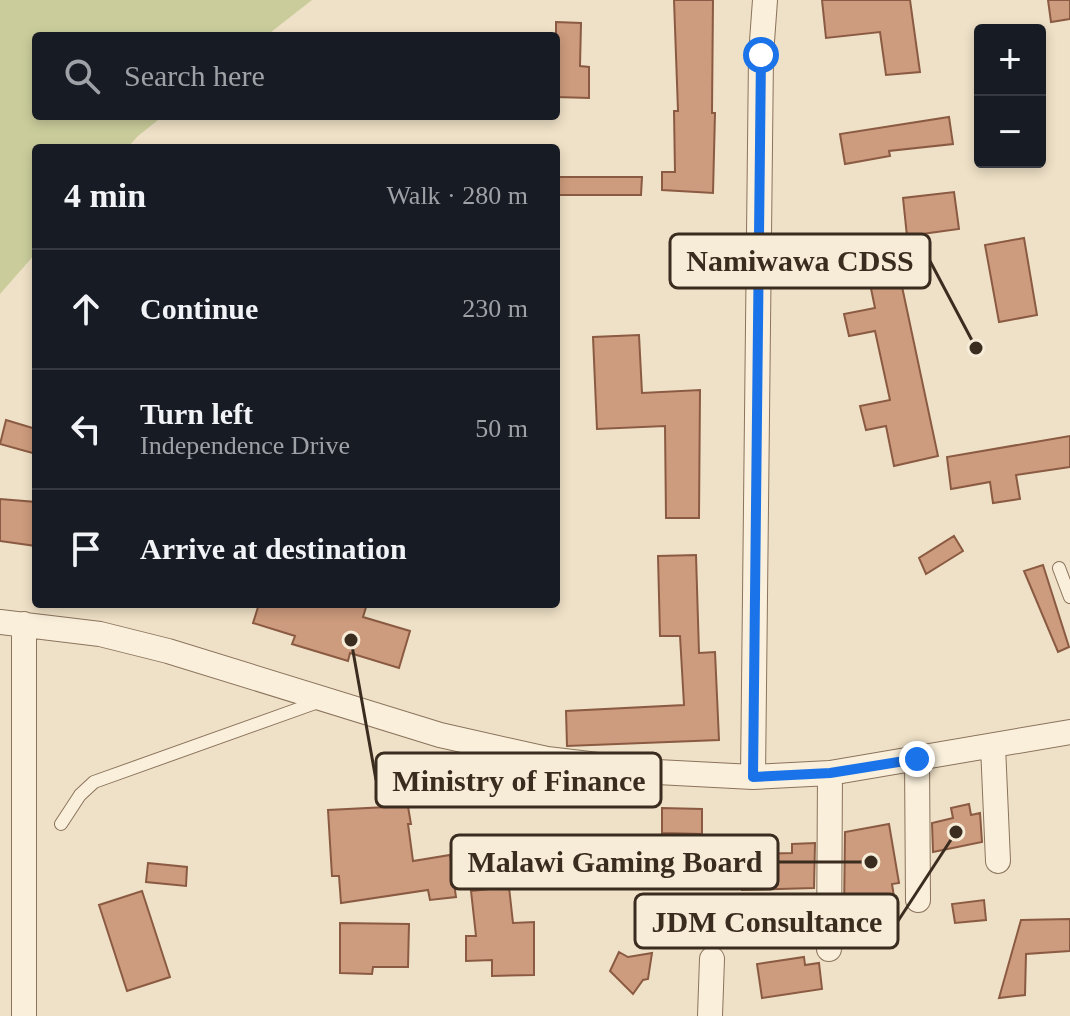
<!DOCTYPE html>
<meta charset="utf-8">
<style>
:root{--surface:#171b24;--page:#20242c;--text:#f1f3f6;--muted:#9ea1a6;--line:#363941}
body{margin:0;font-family:"Times New Roman",serif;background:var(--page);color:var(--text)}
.controls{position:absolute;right:24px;top:24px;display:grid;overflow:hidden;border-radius:8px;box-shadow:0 4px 12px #0003}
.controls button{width:72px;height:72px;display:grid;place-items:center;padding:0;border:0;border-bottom:2px solid var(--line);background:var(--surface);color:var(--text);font:40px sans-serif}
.stop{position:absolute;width:24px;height:24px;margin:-18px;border:6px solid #1a73e8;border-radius:50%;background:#fff}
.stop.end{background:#1a73e8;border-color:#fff;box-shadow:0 2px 8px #0008}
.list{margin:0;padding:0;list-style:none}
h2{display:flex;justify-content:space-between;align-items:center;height:104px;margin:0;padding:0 32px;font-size:34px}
h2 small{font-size:26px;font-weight:400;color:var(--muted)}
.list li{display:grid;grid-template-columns:52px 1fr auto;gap:24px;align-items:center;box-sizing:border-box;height:120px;padding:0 32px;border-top:2px solid var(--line)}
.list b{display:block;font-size:30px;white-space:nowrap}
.list p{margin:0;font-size:26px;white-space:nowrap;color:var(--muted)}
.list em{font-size:26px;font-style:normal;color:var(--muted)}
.icon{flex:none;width:44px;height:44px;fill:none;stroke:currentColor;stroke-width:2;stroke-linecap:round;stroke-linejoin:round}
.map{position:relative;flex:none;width:1070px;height:1016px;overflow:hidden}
.search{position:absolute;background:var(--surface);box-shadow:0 4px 12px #0003;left:32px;top:32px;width:528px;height:88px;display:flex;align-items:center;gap:20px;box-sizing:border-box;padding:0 28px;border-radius:8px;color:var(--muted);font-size:30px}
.panel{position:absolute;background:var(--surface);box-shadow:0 4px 12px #0003;left:32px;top:144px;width:528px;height:464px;border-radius:8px}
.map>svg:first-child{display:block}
.green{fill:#cacd9b}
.building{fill:#cd9b7d;stroke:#8a5b42;stroke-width:2}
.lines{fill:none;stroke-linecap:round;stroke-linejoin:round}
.lane-casing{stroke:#8b735c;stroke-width:14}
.street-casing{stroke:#8b735c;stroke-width:26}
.lane{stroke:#f9efdb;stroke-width:12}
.street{stroke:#f9efdb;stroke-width:24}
.route{stroke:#1a73e8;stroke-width:10}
.leader{fill:none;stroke:#3b2c20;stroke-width:3}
.callout-dot{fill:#3b2c20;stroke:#f6ecd7;stroke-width:3}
.callout{fill:#f6ecd7;stroke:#3b2c20;stroke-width:3}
.callout-label{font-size:30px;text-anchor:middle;font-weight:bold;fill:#3b2c20}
</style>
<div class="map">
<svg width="1070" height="1016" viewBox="0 0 1070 1016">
<rect width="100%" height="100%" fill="#efe1c7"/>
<path class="green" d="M 0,0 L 312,0 L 266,36 L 36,36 L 36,116 L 163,116 L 138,136 L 127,148 L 36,148 L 36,253 L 0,294 Z"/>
<path class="building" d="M 674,0 L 713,0 L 712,113 L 715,113 L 713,193 L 662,190 L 662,172 L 675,172 L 674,111 L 678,111 Z
M 822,0 L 910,0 L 920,72 L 886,75 L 880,32 L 826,38 Z
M 1048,0 L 1070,0 L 1070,19 L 1051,22 Z
M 556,22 L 581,23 L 580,66 L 589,67 L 589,98 L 556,97 Z
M 949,117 L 953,144 L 889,151 L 890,156 L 845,164 L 840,134 Z
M 556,177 L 642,177 L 641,195 L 556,195 Z
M 954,192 L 959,229 L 907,236 L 903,198 Z
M 1024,238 L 1037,315 L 999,322 L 985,245 Z
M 897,263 L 938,456 L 894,466 L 886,426 L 866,430 L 860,406 L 890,400 L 875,331 L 849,336 L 844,314 L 875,308 L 867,269 Z
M 639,335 L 642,393 L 700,390 L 699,518 L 666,518 L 665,426 L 597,429 L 593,337 Z
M 6,420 L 36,429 L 36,454 L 0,444 Z
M 1070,436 L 1070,467 L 1016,475 L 1020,499 L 993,503 L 990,482 L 951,489 L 947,457 Z
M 0,499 L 36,502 L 36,546 L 0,541 Z
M 954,536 L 963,551 L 926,574 L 919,558 Z
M 696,555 L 699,653 L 715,652 L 719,740 L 567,746 L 566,711 L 684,705 L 680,636 L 660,636 L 658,556 Z
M 1043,565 L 1069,647 L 1058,652 L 1024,571 Z
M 259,604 L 367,604 L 363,617 L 410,631 L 399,668 L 350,653 L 348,661 L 292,644 L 295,636 L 253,623 Z
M 405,789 L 411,824 L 408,824 L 413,861 L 450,855 L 456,897 L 430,900 L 428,890 L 341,903 L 339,876 L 332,876 L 328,810 L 387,807 L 385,793 Z
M 969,804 L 971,815 L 980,813 L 982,842 L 933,852 L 932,823 L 953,818 L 951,808 Z
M 662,808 L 702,809 L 702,834 L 662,833 Z
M 889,824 L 899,883 L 892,884 L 894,897 L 878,899 L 880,909 L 844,915 L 845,832 Z
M 815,843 L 814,888 L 742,890 L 742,874 L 751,874 L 751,854 L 792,853 L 792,844 Z
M 148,863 L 187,867 L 186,886 L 146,882 Z
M 509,887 L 513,923 L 534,922 L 534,975 L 492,976 L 492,960 L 466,961 L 466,936 L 476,936 L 471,891 Z
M 142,891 L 170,977 L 127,991 L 99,905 Z
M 984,900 L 986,920 L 955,923 L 952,904 Z
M 1070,919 L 1070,951 L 1026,954 L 1025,995 L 999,998 L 1021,920 Z
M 340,923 L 409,924 L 408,967 L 373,967 L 372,974 L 340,973 Z
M 619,952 L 628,957 L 652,953 L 648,979 L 643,980 L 633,994 L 610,971 Z
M 804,957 L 805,965 L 819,963 L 822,989 L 762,998 L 757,964 Z"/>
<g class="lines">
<g class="lane-casing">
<path id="lane" d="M 1059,568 L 1070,597
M 61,824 L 80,795 L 94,782 L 318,702"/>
</g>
<g class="street-casing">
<path id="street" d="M 0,622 L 100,634 L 168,651 L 440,735 L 547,759 L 657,772 L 753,777 L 830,773 L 1070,732
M 993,746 L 998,861
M 917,759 L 918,900
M 753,777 L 761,55 L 765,0
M 829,949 L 830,773
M 24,1016 L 24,624
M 710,1016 L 712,959"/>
</g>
<use href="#lane" class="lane"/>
<use href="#street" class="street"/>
</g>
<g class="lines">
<path class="route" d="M 761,55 L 753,777 L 830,773 L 917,759"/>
</g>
<path class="leader" d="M976 348L930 261M351 640L376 780M871 862L778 862M956 832L898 921"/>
<g class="callout-dot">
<circle cx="976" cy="348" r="8"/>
<circle cx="351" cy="640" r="8"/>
<circle cx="871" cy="862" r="8"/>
<circle cx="956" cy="832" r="8"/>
</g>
<g class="callout">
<rect x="670" y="234" width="260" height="54" rx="8"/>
<rect x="376" y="753" width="285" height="54" rx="8"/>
<rect x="451" y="835" width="327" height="54" rx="8"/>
<rect x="635" y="894" width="263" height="54" rx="8"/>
</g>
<g class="callout-label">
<text x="800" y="271">Namiwawa CDSS</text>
<text x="519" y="791">Ministry of Finance</text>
<text x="615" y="872">Malawi Gaming Board</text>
<text x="767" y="932">JDM Consultance</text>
</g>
</svg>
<div class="controls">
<button>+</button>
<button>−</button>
</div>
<div class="stop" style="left:761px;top:55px"></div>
<div class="stop end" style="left:917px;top:759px"></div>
<div class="search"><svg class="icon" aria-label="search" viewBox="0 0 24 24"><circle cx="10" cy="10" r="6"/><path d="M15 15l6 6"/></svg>Search here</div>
<section class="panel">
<h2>4 min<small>Walk · 280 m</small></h2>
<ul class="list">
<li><svg class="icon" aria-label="ahead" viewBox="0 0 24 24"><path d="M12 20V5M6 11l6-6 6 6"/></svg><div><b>Continue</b></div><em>230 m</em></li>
<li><svg class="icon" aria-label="left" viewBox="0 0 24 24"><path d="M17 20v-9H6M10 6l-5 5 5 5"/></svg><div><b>Turn left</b><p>Independence Drive</p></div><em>50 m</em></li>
<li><svg class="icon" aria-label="arrive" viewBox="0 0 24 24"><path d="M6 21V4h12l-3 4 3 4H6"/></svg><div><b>Arrive at destination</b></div></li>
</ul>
</section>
</div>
